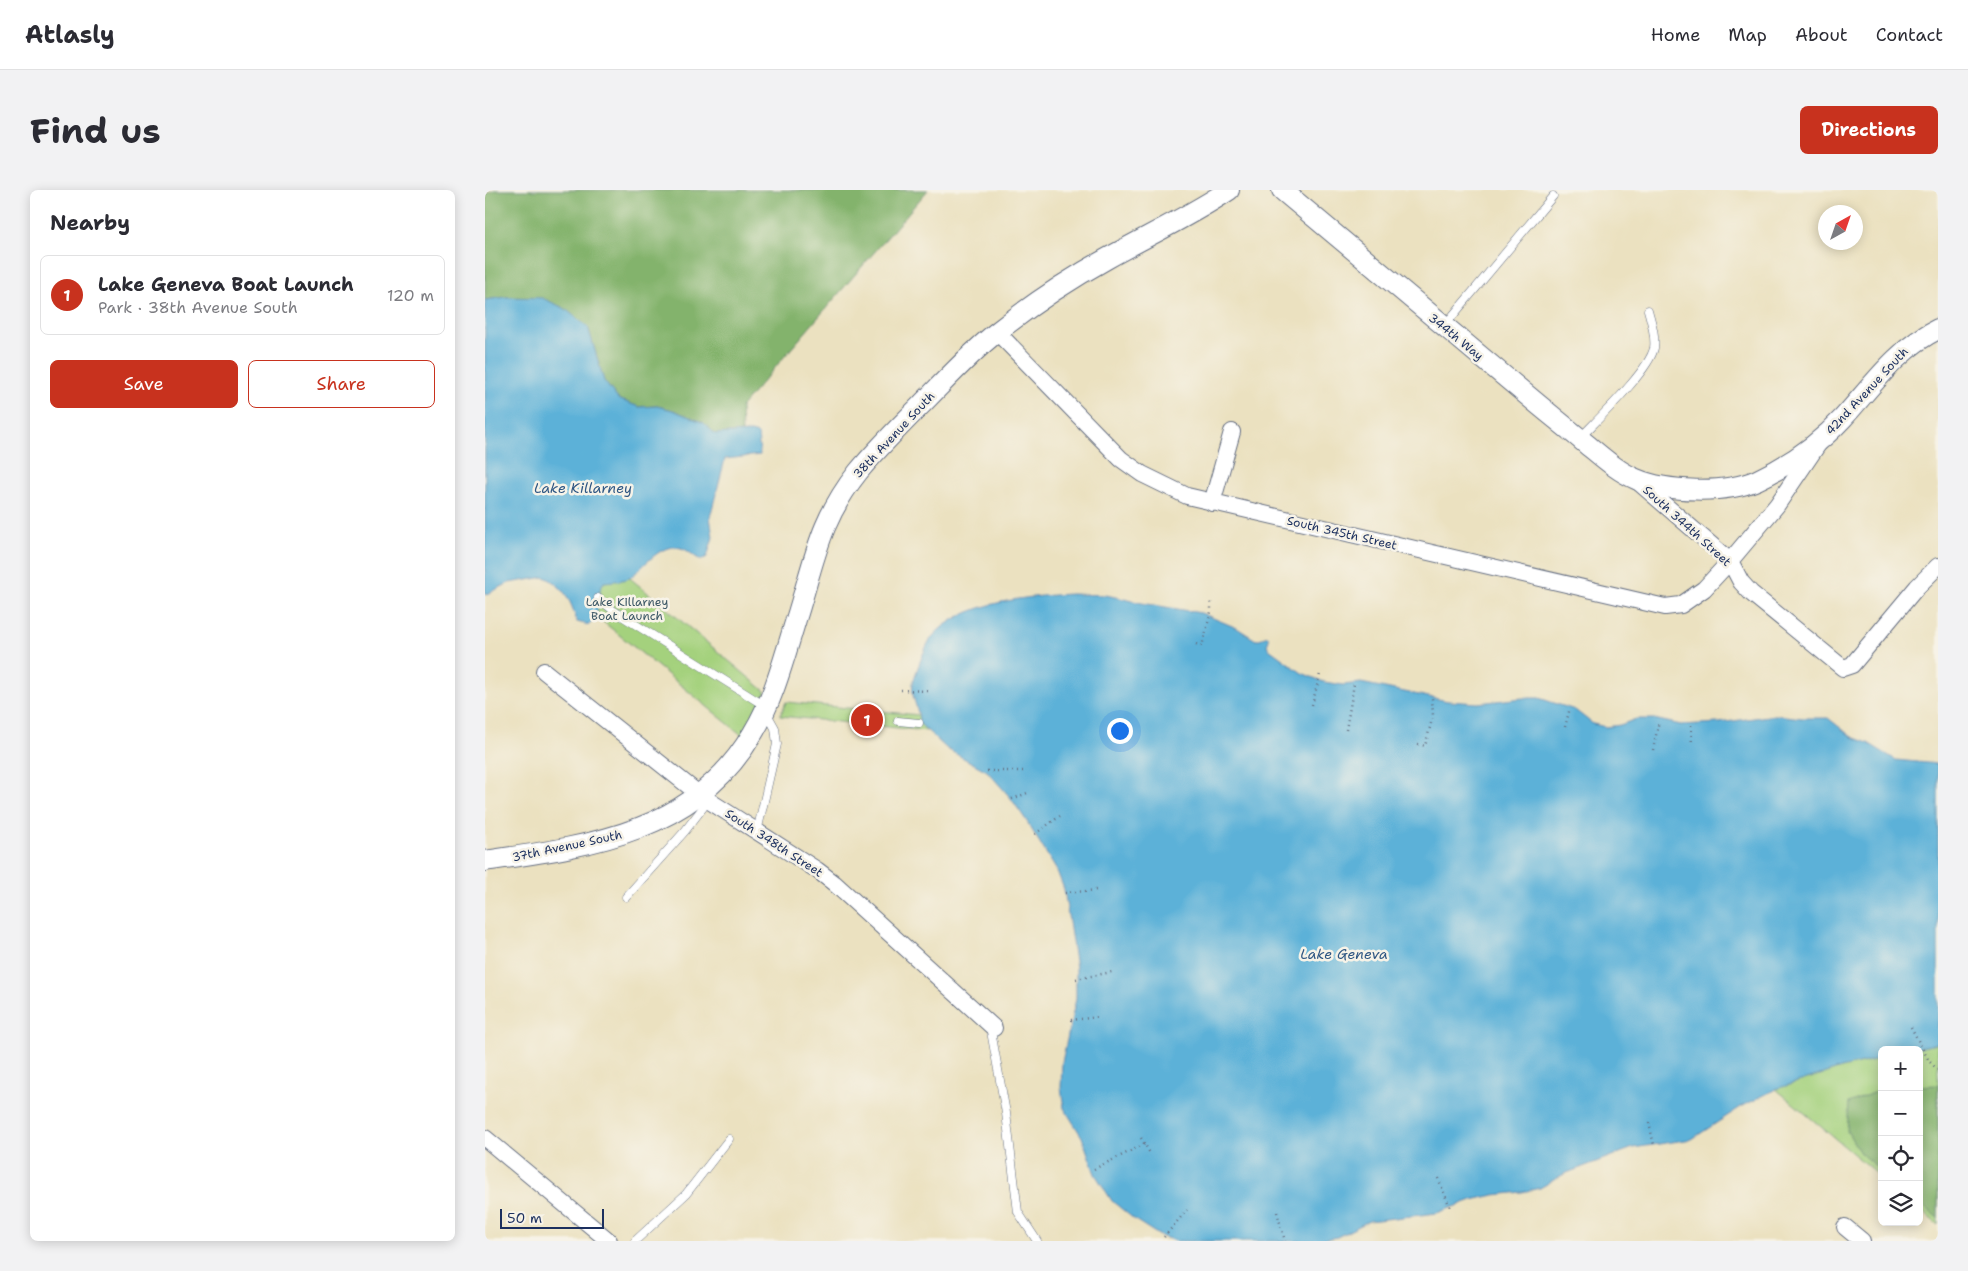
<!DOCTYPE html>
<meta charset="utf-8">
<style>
:root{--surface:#fff;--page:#f2f2f3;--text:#2b2b33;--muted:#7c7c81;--line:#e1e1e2;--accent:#c8321e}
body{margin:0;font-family:"Shantell Sans",sans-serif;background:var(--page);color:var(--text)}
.controls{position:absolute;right:15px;bottom:15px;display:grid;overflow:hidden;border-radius:8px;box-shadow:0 2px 12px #0003}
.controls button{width:45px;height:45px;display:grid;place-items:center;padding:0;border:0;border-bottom:1px solid var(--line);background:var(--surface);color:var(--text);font:25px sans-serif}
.compass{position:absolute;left:1333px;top:15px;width:45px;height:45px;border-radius:50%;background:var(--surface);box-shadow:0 2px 12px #0003;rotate:40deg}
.scale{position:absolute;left:15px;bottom:12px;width:104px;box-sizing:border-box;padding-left:5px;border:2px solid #1b2f5e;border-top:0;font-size:14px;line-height:18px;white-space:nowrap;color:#1b2f5e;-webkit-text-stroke:4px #f7f3e8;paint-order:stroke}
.you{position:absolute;left:634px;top:540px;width:18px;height:18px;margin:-12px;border:4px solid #fff;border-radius:50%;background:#1a73e8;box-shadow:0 0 0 8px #1a73e833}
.badge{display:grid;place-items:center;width:32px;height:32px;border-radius:50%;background:var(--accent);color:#fff;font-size:16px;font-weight:700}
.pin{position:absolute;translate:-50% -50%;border:2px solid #fff;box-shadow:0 1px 5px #0006}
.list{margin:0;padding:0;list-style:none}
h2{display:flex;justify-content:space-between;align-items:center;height:65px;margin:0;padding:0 20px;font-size:21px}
h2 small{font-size:16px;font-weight:400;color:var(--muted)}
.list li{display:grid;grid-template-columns:32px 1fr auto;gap:15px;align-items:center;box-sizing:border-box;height:80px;margin:0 10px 10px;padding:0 10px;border:1px solid var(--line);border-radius:8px}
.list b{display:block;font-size:19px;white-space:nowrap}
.list p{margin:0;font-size:16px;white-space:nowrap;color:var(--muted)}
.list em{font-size:16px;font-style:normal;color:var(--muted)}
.actions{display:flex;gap:10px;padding:15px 20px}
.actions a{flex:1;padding:11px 0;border:1px solid var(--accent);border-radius:8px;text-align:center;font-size:18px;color:var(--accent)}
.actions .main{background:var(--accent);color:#fff}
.icon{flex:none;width:28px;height:28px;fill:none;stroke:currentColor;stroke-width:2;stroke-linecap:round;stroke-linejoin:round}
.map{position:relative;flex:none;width:1453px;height:1051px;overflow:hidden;border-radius:8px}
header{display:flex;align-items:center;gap:30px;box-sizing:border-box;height:70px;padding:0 25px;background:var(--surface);border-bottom:1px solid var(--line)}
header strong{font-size:24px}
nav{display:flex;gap:28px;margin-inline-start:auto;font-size:18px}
.intro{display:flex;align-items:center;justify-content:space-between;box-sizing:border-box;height:120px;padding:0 30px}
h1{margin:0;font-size:35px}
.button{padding:12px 22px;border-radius:8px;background:var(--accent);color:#fff;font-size:18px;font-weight:700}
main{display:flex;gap:30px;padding:0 30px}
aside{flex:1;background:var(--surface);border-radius:8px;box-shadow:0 2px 12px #0003}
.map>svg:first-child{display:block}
.green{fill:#a4d17d;stroke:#60806e}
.forest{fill:#83b36c;stroke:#4f7165}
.water{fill:#5cb1d8;stroke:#3c709b}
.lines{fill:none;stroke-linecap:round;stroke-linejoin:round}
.service-casing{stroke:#646d80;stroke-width:9}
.minor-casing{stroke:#646d80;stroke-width:18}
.tertiary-casing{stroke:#646d80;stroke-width:22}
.path{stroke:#646d80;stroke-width:2.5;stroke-dasharray:1 4;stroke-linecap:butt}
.service{stroke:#fff;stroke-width:8}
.minor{stroke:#fff;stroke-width:16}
.tertiary{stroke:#fff;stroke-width:20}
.labels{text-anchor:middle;stroke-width:5;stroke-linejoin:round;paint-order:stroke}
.street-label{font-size:12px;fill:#1b2f5e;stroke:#f7f3e8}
.park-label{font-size:12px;fill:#3d5866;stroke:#f7f3e8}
.water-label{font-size:14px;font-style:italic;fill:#2e5683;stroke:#f7f3e8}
</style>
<header>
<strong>Atlasly</strong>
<nav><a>Home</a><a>Map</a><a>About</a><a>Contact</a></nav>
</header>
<div class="intro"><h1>Find us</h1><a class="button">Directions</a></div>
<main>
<aside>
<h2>Nearby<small></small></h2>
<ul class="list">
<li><span class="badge">1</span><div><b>Lake Geneva Boat Launch</b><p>Park · 38th Avenue South</p></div><em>120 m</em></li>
</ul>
<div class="actions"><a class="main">Save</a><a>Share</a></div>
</aside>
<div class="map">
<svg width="1453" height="1051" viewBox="0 0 1453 1051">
<rect width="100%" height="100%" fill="#f7f3e8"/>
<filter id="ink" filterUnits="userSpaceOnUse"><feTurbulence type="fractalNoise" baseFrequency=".02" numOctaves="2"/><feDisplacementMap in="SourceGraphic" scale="10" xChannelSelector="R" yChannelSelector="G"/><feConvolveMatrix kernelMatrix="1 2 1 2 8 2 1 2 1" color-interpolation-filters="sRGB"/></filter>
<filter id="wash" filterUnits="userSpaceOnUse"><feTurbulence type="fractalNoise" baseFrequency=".0096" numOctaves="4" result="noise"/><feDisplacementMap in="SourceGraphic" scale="20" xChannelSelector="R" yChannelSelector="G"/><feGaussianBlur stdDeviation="1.12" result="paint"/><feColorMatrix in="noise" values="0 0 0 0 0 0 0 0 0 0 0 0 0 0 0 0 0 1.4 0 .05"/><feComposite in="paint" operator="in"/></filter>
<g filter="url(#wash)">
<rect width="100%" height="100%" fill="#ebe1c0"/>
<path class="green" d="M 145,388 L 281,502 L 258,546 L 111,426 C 116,414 111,402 119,392 Z
M 301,512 L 434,525 L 434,533 L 442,541 L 295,526 Z
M 1453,853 L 1453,1035 L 1434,1019 L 1434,860 L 1425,860 Z
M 1397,868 L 1397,988 L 1291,899 L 1356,878 Z"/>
<path class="forest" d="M 9,0 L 443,0 L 256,217 L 257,242 L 230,244 L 219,233 L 188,220 L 172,216 L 154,217 L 133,209 L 119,191 L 103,137 L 22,107 L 0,110 L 0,4 Z
M 1453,895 L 1453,1028 L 1434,1013 L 1434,896 Z
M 1397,899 L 1397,981 L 1375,963 L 1362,941 L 1364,913 Z"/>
<path class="water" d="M 22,107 L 57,108 L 79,118 L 103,137 L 119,191 L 133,209 L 154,217 L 172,216 L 188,220 L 219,233 L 230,244 L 266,242 L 273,244 L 275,265 L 240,269 L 225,327 L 228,347 L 222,367 L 216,370 C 209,367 204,360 196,358 C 176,352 160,376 146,387 C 140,391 127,391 119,392 C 108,407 119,419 104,435 L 92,432 C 86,411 80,397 60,387 L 24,393 L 0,405 L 0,110 Z
M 586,404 L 621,405 L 657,413 L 716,423 L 752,438 L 771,450 L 783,446 L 784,450 L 782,455 L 784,459 L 817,483 L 839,492 L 858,495 L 876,493 L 963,511 L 993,513 L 1038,508 L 1054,508 L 1090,520 L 1108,534 L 1121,537 L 1135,535 L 1151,529 L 1169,529 L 1196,535 L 1234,533 L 1290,525 L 1318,528 L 1343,528 L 1367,547 L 1383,553 L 1411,570 L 1453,574 L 1453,853 L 1425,860 L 1397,860 L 1397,868 L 1356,878 L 1291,899 L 1256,917 L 1207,949 L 1148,958 L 1079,984 L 1055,998 L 1037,1002 L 1009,1005 L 987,1010 L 952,1023 L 884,1031 L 852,1047 L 830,1051 L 691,1051 L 675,1046 L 650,1030 L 627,1011 L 610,984 L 597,947 L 579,918 L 576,898 L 577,872 L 591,809 L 591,778 L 579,699 L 572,681 L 541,630 L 525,607 L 502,581 L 462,559 L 434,533 C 435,519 425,508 428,493 C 430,484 442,452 447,447 C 477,412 544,406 586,404 Z"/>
</g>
<g filter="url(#ink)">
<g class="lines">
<g class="service-casing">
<path id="service" d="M 960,135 L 1068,6
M 1095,248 C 1113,229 1164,181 1169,158 C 1171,146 1166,131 1163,120
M 113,408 L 129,421 L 280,516
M 413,531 L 434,533
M 272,642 L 292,554 L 290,538 L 281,522
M 141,707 L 200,641 L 223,611
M 505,836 L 521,923 L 533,1022 L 552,1051
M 150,1051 L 201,1004 L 244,949"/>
</g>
<g class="minor-casing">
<path id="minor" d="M 512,142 L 636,269 L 657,284 L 702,306 L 1180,417 L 1196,415 L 1219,399 L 1245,371 L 1292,315 L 1334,253
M 1152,291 L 1245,371 L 1256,392 L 1266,403 L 1358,478 L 1367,475 L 1432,397 L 1453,376
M 727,313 L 747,242
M 59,481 L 215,605 L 332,680 L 349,693 L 509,838
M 0,948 L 124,1051
M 1360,1037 L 1377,1051"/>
</g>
<g class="tertiary-casing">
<path id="tertiary" d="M 797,0 C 879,69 961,138 1043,206 C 1062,222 1081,237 1100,253 C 1116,266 1132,281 1151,289 C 1181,302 1241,304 1272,290 C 1304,275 1334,254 1358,228 C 1388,195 1412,159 1453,139
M 0,671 C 104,656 210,643 268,543 C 290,507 300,464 313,423 C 330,368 335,330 373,282 C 392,259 414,237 435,216 C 460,191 484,164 512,142 C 546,115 585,89 623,68 C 664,45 705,26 744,0"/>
</g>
<path class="path" d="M 711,454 L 717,456 L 726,422 L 726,412
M 416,500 L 443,501
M 827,515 L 835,484
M 1206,535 L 1207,555
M 1080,537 L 1085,518
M 861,540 L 869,494
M 933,554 L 940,556 L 948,526 L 947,508
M 1168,560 L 1174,531
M 502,581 L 540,581
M 527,609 L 545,602
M 550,644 L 575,626
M 580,703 L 612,700
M 591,789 L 627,782
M 586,830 L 614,827
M 1426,837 L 1444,871 L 1453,880
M 1164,933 L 1169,955
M 656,948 L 666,965
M 609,979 L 660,954
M 953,988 L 965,1017
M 792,1022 L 800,1051
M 679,1047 L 702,1020"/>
<use href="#service" class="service"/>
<use href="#minor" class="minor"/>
<use href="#tertiary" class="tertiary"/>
</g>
</g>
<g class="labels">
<g class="street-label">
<text transform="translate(971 147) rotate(39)" y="4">344th Way</text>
<text transform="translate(1382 201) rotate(-47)" y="4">42nd Avenue South</text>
<text transform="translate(409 245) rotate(-47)" y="4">38th Avenue South</text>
<text transform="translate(1202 336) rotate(42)" y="4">South 344th Street</text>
<text transform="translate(857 343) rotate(13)" y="4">South 345th Street</text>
<text transform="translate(289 653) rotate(33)" y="4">South 348th Street</text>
<text transform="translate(82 656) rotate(-12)" y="4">37th Avenue South</text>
</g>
<g class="park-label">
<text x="142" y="416">Lake Killarney<tspan x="142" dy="14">Boat Launch</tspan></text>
</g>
<g class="water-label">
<text x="98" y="303">Lake Killarney</text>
<text x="859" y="769">Lake Geneva</text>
</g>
</g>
</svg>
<div class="controls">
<button>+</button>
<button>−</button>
<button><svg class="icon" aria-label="locate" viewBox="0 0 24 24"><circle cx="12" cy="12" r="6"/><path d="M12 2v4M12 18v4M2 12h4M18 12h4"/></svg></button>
<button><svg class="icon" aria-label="layers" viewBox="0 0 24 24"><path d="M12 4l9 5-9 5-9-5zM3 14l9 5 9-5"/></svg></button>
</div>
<svg class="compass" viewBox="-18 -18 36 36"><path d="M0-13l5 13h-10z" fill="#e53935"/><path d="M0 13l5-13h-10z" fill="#7c7c81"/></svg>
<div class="scale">50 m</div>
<div class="you"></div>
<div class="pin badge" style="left:382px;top:530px">1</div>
</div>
</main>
